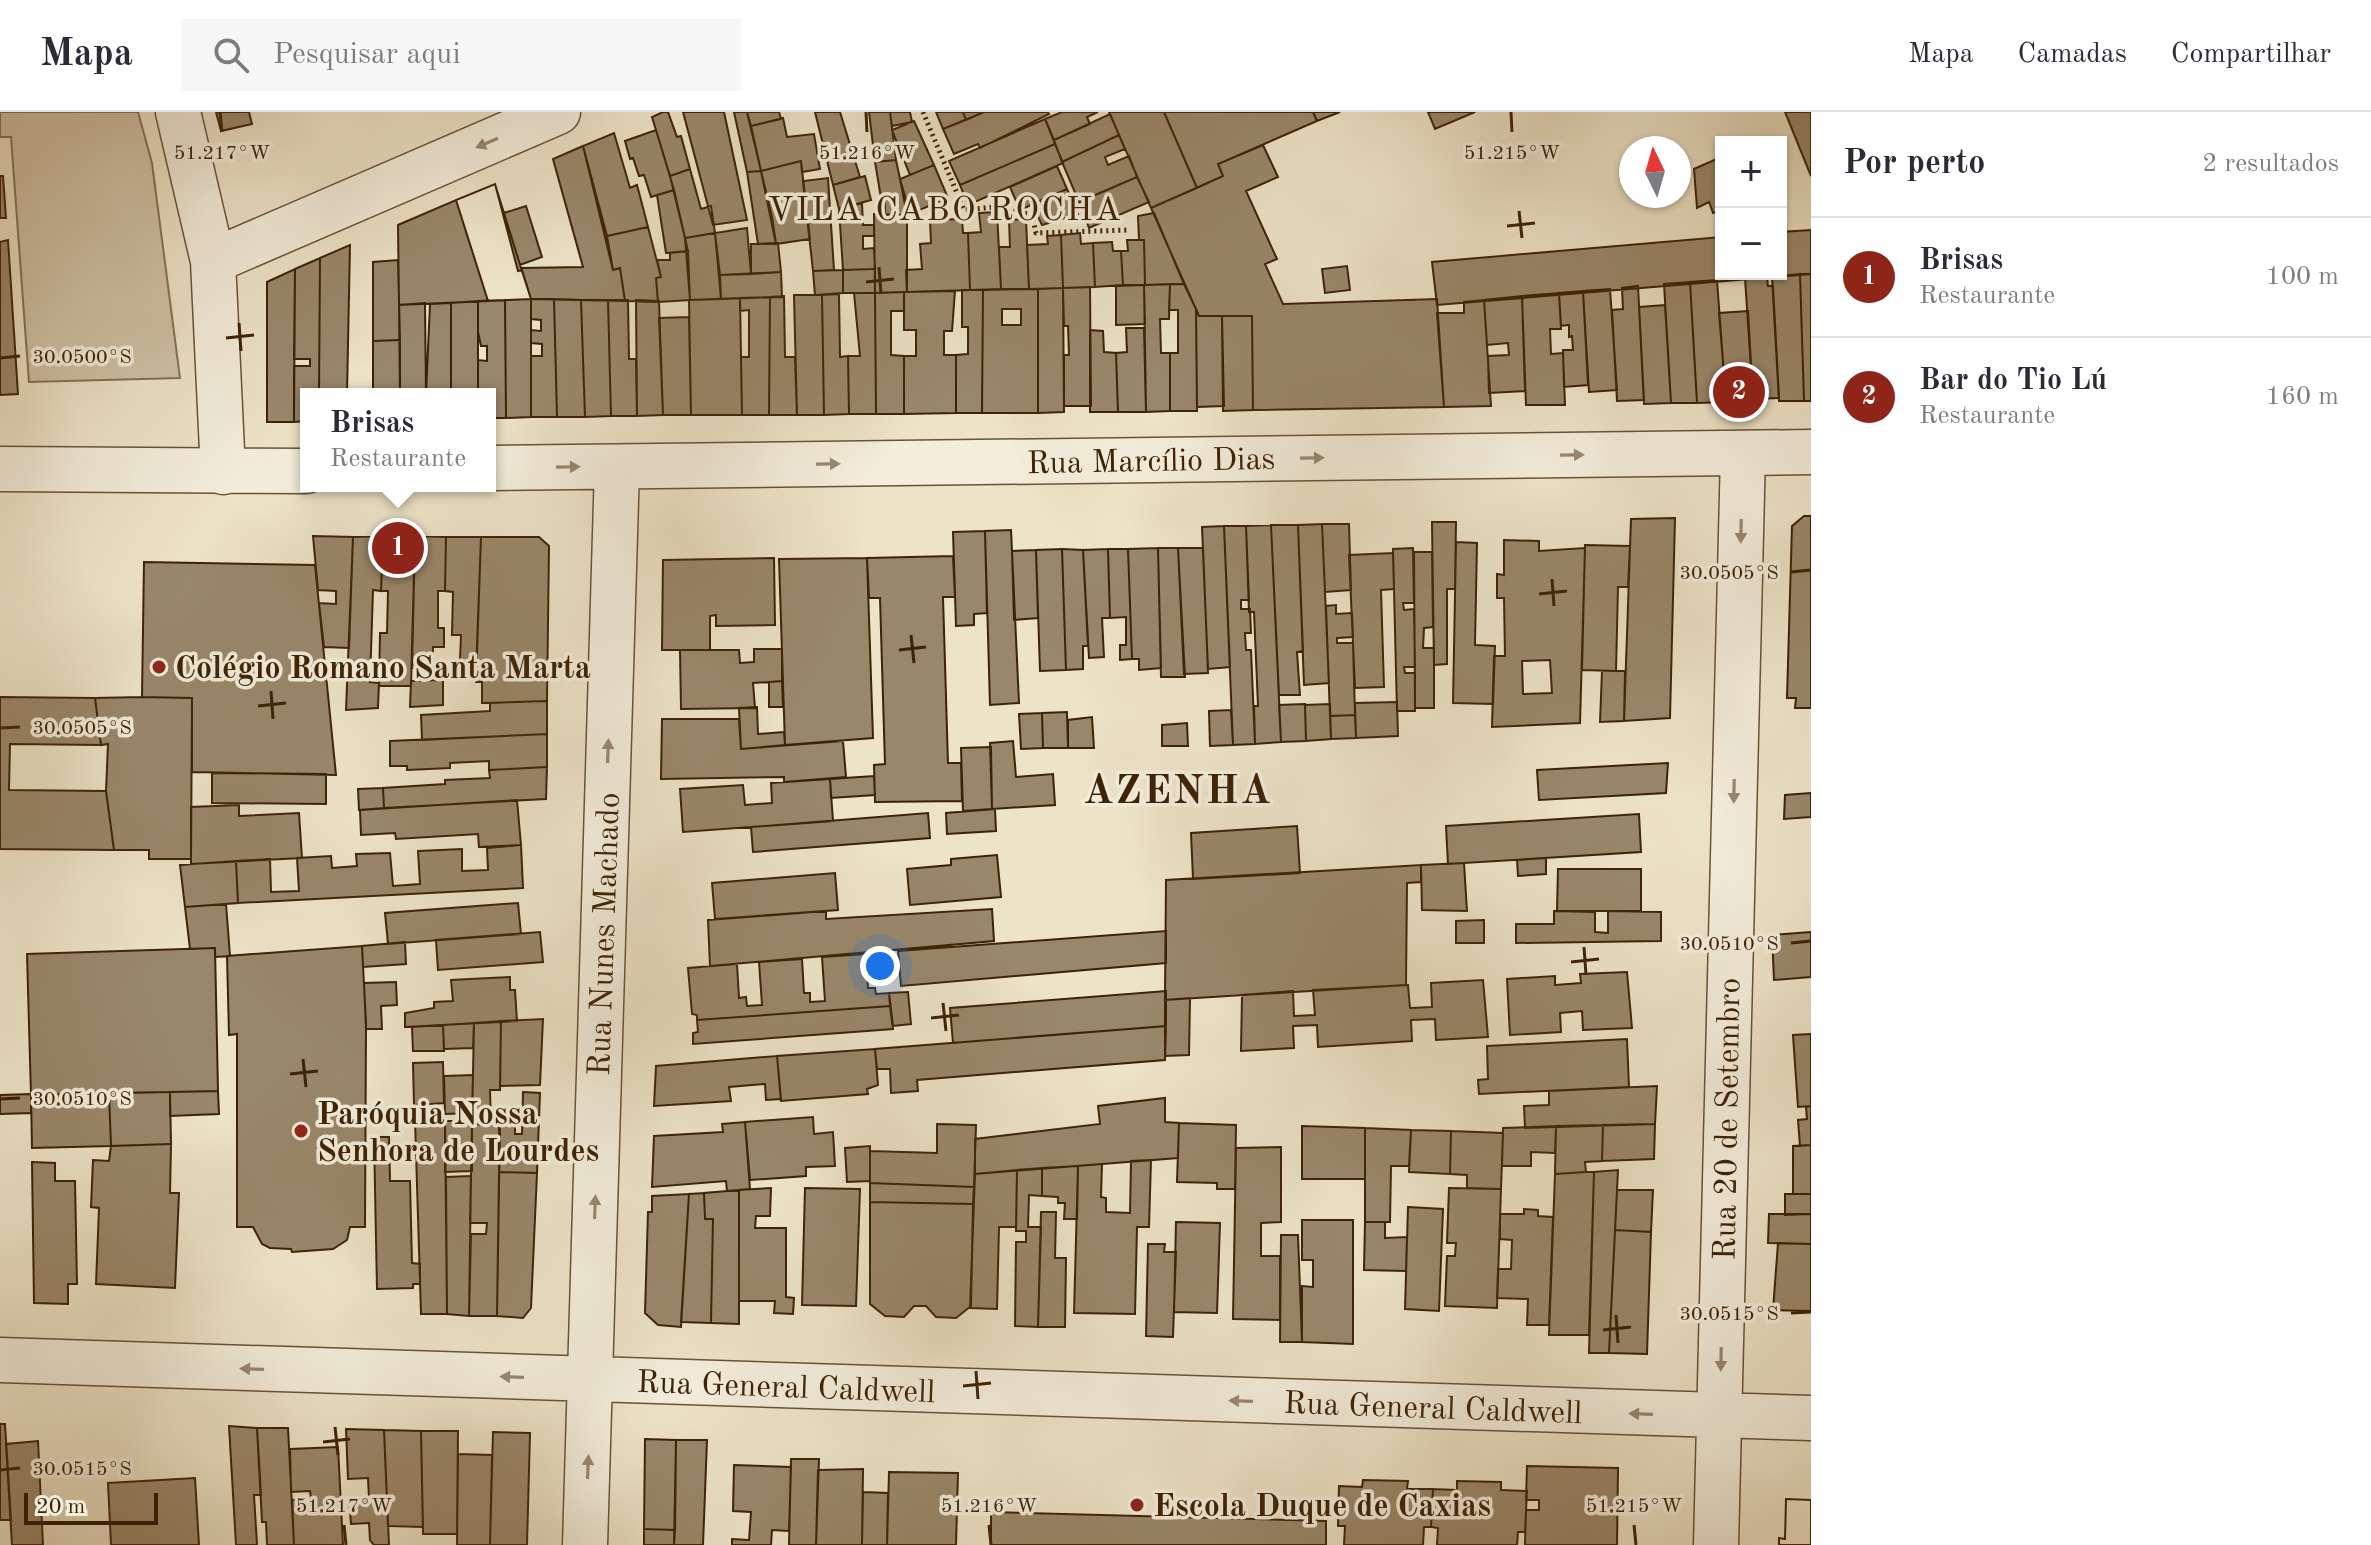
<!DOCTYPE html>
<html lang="pt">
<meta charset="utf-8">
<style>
:root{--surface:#fff;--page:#f7f7f7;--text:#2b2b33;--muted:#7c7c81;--line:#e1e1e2;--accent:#8f2418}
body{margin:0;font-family:"Old Standard TT",serif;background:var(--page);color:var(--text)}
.controls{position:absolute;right:24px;top:24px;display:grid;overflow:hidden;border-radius:0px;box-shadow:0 2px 6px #0004}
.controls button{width:72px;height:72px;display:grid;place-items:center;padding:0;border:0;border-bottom:2px solid var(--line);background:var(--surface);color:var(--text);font:40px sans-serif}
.compass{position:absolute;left:1619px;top:24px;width:72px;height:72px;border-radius:50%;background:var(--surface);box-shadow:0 2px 6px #0004;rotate:355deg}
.scale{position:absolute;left:24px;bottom:20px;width:134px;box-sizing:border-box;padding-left:8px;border:4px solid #3d2305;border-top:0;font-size:22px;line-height:28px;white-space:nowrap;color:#3d2305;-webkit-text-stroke:6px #f3eddb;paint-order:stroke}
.you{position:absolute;left:880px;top:854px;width:28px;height:28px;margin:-20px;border:6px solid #fff;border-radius:50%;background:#1a73e8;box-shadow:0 0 0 12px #1a73e833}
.badge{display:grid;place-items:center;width:52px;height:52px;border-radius:50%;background:var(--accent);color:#fff;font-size:26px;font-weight:700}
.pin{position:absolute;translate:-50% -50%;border:4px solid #fff;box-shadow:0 2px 8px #0006}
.popup{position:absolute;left:300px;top:276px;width:196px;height:104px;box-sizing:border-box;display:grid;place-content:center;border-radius:0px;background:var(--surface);filter:drop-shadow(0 2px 6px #0005);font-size:26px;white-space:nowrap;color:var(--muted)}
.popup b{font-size:30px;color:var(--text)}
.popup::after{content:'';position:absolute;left:50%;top:100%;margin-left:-16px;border:16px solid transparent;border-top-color:var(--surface)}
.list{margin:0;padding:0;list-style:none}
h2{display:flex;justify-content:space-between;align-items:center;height:104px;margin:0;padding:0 32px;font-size:34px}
h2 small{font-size:26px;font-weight:400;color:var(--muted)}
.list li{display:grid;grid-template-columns:52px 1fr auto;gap:24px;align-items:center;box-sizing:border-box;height:120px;padding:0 32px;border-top:2px solid var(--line)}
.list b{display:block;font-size:30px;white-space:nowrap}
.list p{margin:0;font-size:26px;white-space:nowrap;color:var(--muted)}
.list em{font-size:26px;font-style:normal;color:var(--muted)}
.icon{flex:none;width:44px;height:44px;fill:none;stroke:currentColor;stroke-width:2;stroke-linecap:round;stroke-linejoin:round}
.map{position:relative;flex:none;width:1811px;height:1433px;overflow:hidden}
header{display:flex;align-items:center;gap:48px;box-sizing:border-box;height:112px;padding:0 40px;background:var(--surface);border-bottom:2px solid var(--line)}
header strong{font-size:38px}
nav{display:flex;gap:44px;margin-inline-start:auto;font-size:28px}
.search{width:560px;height:72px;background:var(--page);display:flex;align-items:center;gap:20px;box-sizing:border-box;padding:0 28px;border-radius:0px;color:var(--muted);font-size:30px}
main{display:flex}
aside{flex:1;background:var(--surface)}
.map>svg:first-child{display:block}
.green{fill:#cfc2a6;stroke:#867256;stroke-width:2}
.building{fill:#99876a;stroke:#3d2305;stroke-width:2;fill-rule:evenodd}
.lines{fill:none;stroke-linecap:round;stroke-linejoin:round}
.minor-casing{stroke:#695336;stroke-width:47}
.path{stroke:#3d2305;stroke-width:5;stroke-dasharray:2 4;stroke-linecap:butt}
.minor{stroke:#f3eddb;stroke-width:44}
.oneway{fill:#988870}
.ticks{fill:none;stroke:#3d2305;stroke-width:3}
.poi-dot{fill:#8f2418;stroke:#f3eddb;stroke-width:3}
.labels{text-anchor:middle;stroke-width:7;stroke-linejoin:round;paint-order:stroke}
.street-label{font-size:32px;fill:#3d2305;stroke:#f3eddb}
.poi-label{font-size:32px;font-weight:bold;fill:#3d2305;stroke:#f3eddb;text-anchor:start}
.neighbourhood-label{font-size:34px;letter-spacing:2px;fill:#3d2305;stroke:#f3eddb}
.district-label{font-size:40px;font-weight:bold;letter-spacing:2px;fill:#3d2305;stroke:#f3eddb}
.ticks-label{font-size:20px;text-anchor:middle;fill:#3d2305;stroke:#f3eddb;stroke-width:7;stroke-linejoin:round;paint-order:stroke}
</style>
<header>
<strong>Mapa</strong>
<div class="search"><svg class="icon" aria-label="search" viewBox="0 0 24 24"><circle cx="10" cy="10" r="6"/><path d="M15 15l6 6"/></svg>Pesquisar aqui</div>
<nav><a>Mapa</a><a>Camadas</a><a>Compartilhar</a></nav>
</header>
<main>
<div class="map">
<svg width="1811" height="1433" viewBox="0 0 1811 1433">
<rect width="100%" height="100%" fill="#ede3c7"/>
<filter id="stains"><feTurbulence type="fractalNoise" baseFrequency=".0025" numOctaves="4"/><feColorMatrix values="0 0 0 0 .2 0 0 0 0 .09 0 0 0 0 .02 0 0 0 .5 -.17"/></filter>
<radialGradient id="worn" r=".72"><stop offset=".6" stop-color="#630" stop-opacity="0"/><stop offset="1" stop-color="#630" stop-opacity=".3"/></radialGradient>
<path class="green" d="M 0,0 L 138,0 L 152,51 L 180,266 L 29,270 L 11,25 L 0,25 Z"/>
<path class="building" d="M 216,0 L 249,0 L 252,12 L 221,19 Z
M 663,0 L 668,0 L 677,25 L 681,24 L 690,57 L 670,64 L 652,5 Z
M 683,0 L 724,0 L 747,108 L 713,113 Z
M 734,0 L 747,0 L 761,59 L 747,60 Z
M 747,0 L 779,0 L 781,7 L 751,14 Z
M 815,0 L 840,0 L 860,65 L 833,73 Z
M 869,0 L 890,0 L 896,48 L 875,50 Z
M 890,0 L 910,0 L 912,10 L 892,14 Z
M 936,0 L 963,0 L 966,8 L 943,17 Z
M 963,0 L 984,0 L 966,8 Z
M 984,0 L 1048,0 L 1049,2 L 980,36 L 978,32 L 954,42 L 943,17 Z
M 1062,0 L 1098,0 L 1087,5 L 1090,12 L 1054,28 L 1045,7 Z
M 1109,0 L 1164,0 L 1197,76 L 1151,96 Z
M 1164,0 L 1313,0 L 1317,9 L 1218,52 L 1223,64 L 1197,76 Z
M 1313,0 L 1340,0 L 1317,9 Z
M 1428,0 L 1475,0 L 1435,17 Z
M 1785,0 L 1811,0 L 1811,64 Z
M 1110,2 L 1119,23 L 1062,50 L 1054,28 Z
M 783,6 L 787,25 L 814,22 L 820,57 L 802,60 L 801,49 L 761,59 L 751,14 Z
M 1045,7 L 1055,32 L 960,73 L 949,49 Z
M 914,9 L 934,53 L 910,63 L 892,18 Z
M 656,18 L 674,78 L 651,85 L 644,63 L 639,64 L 633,46 L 630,47 L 625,29 Z
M 614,21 L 630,76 L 637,73 L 648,115 L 607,124 L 583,34 Z
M 1119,23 L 1125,37 L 1105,45 L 1108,53 L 1129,44 L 1137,65 L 1079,90 L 1062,50 Z
M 1055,32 L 1063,51 L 968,93 L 960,73 Z
M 1263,33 L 1278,65 L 1246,79 L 1277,147 L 1265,152 L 1283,192 L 1437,187 L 1444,295 L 1253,298 L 1252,204 L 1199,204 L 1151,96 L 1223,64 L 1218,52 Z
M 583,34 L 613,158 L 620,156 L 625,189 L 531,187 L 521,156 L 583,155 L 553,47 Z
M 1721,45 L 1721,98 L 1713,101 L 1709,90 L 1697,96 L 1694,57 Z
M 896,48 L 900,67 L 907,103 L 885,103 L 885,85 L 881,86 L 875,50 Z
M 801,49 L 810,127 L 776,132 L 761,59 Z
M 934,53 L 948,86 L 910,102 L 900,67 Z
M 1057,54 L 1067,77 L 1020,98 L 1010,75 Z
M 690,57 L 701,97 L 711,94 L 715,121 L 685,126 L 670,64 Z
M 761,59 L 772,105 L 776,132 L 758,132 L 747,60 Z
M 0,64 L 3,64 L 6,106 L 0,106 Z
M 865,64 L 871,88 L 839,97 L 833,73 Z
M 1137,65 L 1149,90 L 1089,116 L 1079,90 Z
M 828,66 L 834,158 L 813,159 L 803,69 Z
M 495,72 L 518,159 L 522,158 L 531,187 L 488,189 L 456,88 Z
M 495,72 L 521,156 L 531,187 L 488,189 L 456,88 Z
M 1067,77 L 1078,102 L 1042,113 L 1032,92 Z
M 674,78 L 688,139 L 666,141 L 657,83 Z
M 456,88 L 488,189 L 399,193 L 398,113 Z
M 862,91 L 863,113 L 874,113 L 874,124 L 863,124 L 863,137 L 874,136 L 875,157 L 843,158 L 839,97 Z
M 526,94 L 542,145 L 520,153 L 504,101 Z
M 997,100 L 1001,177 L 970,178 L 968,121 L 981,120 L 979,101 Z
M 1154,101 L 1184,172 L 1145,173 L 1144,128 L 1139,128 L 1138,104 Z
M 874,102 L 907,103 L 907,180 L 875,181 Z
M 962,107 L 963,121 L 968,121 L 970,178 L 907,180 L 906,158 L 922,157 L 920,132 L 931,131 L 930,108 Z
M 1026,107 L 1029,177 L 1001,177 L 999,135 L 1010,135 L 1009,108 Z
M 648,115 L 661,165 L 656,166 L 658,190 L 625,189 L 620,156 L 613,158 L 607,124 Z
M 747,116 L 751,162 L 720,163 L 715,121 Z
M 1811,118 L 1811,162 L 1437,193 L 1432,150 L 1721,125 L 1721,162 L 1781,162 L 1781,120 Z
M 715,121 L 721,187 L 690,188 L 685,126 Z
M 1080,121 L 1081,132 L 1093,131 L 1095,175 L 1063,176 L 1061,123 Z
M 1061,123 L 1063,176 L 1029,177 L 1027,133 L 1048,132 L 1047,124 Z
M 8,128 L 18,282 L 0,283 L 0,130 Z
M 1127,128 L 1144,128 L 1145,173 L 1123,173 L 1121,139 L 1128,139 Z
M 1112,130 L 1113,139 L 1121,139 L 1123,173 L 1095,175 L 1093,131 Z
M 778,131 L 781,160 L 751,162 L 751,132 Z
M 350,133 L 347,282 L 319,282 L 320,146 Z
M 688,139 L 690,188 L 658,190 L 656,166 L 661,165 L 657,148 L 670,148 L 670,141 Z
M 320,146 L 319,282 L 306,282 L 306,309 L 294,310 L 294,254 L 310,254 L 310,247 L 294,247 L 295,157 Z
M 398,148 L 400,228 L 373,229 L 373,150 Z
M 1347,154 L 1350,178 L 1325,181 L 1322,157 Z
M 295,157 L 294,310 L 267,310 L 267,170 Z
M 875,157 L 875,181 L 843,181 L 843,158 Z
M 843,158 L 843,181 L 815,183 L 813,159 Z
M 781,160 L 782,185 L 721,187 L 720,163 Z
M 1800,162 L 1804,289 L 1779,289 L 1772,165 Z
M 1800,162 L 1811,162 L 1811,289 L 1804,289 Z
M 1767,165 L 1768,174 L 1773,174 L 1779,286 L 1753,287 L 1745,166 Z
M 1717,168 L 1726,290 L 1697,291 L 1690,170 Z
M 1690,170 L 1697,291 L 1671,291 L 1664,172 Z
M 1170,172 L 1184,172 L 1196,197 L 1197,299 L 1170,299 L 1170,241 L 1178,241 L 1178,198 L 1169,198 Z
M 1170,172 L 1169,207 L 1160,207 L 1161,241 L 1170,241 L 1170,299 L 1146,300 L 1144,173 Z
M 1144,173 L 1145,212 L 1116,213 L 1116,174 Z
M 1638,174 L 1644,288 L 1617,289 L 1612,198 L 1623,197 L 1622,176 Z
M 1090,175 L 1091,294 L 1064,294 L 1064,243 L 1069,243 L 1068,214 L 1064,214 L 1063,176 Z
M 1063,176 L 1064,300 L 1038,301 L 1038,177 Z
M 1038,177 L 1038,301 L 982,301 L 983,178 ZM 1002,197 L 1021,197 L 1021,213 L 1002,213 Z
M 1610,177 L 1617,278 L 1589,280 L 1583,179 Z
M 962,178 L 983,178 L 982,301 L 956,301 L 956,243 L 968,242 L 968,215 L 962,215 Z
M 955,179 L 952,219 L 944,219 L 944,243 L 956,243 L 956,301 L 904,302 L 904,244 L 916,244 L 916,218 L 904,218 L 904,180 Z
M 1583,179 L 1588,273 L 1564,275 L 1563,238 L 1573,238 L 1572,224 L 1569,225 L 1569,213 L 1561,214 L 1559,181 Z
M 904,180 L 904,199 L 891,199 L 891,243 L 904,244 L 904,302 L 876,302 L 875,181 Z
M 854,181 L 875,181 L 876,302 L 849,302 L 848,244 L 860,244 Z
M 1559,181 L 1561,217 L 1550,217 L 1551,242 L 1563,241 L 1565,293 L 1526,293 L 1522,184 Z
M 839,182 L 840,245 L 848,244 L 849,302 L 824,303 L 822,183 Z
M 794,183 L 822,183 L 824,303 L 797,303 Z
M 784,184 L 785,245 L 795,245 L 797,303 L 769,303 L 770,185 Z
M 1522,184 L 1525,279 L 1489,281 L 1488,244 L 1509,243 L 1508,231 L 1487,233 L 1484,188 Z
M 770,185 L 769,303 L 742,303 L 741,245 L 749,245 L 749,198 L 740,199 L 740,186 Z
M 740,186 L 742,303 L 691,303 L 689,188 Z
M 531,187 L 554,187 L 557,305 L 531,305 L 531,244 L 542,244 L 542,232 L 531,231 L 531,218 L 541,219 L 541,208 L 531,207 Z
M 531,187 L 531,305 L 506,306 L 505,188 Z
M 554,187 L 581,188 L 585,305 L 557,305 Z
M 505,188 L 506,306 L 490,306 L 490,282 L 478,282 L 478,248 L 487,249 L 487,234 L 481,234 L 478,220 L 478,189 Z
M 581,188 L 608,188 L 611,304 L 585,305 Z
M 608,188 L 628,188 L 629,247 L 636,247 L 637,304 L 611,304 Z
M 636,188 L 659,189 L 663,303 L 637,304 Z
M 1484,188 L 1491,294 L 1444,295 L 1437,201 L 1464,201 L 1464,190 Z
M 478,189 L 478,282 L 451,282 L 451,191 Z
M 425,191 L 426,282 L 400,282 L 399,193 Z
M 451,191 L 451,282 L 426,282 L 430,192 Z
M 1665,193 L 1671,291 L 1644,292 L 1639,195 Z
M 1196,197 L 1199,204 L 1222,204 L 1224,294 L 1197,295 Z
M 1748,199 L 1753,287 L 1726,287 L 1719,201 Z
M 1222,204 L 1252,204 L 1253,298 L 1223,299 Z
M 689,205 L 691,303 L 663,303 L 659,206 Z
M 1126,216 L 1144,216 L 1146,300 L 1118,300 L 1116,241 L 1127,240 Z
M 1090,218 L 1103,219 L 1104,240 L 1116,241 L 1118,300 L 1090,300 Z
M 400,228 L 400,282 L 373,282 L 373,229 Z
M 1804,404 L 1811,404 L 1811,596 L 1795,596 L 1796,586 L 1787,586 L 1792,414 Z
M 1675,406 L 1670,606 L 1624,609 L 1631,407 Z
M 1432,410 L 1456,410 L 1455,477 L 1447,477 L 1447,552 L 1434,553 Z
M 1322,412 L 1349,412 L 1351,478 L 1325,480 Z
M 1322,412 L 1329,571 L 1304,573 L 1298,413 Z
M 1271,413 L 1281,630 L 1255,632 L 1254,594 L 1258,594 L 1254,500 L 1249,500 L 1246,414 Z
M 1271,413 L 1298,413 L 1303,539 L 1297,540 L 1300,583 L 1279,583 Z
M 1224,414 L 1246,414 L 1249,488 L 1241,488 L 1241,497 L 1250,497 L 1251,521 L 1245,521 L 1246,538 L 1251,538 L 1255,632 L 1233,633 Z
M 1224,414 L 1230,555 L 1208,557 L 1202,415 Z
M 1011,418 L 1019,591 L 990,593 L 985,419 Z
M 985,419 L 987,501 L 974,502 L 974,513 L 956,514 L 953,420 Z
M 313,424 L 353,425 L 349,536 L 324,535 L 319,491 L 336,492 L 336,479 L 318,478 Z
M 383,424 L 381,479 L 373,478 L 370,570 L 379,571 L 378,596 L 346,598 L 353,425 Z
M 383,424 L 415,424 L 411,574 L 379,574 L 380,521 L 387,521 L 388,479 L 381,479 Z
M 415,424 L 446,425 L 445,479 L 438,479 L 438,516 L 444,516 L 444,535 L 433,535 L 432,556 L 412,556 Z
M 446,425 L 481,425 L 476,561 L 454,559 L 454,548 L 460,548 L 461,523 L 452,523 L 453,480 L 445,479 Z
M 481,425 L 539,425 L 549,434 L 547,589 L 482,591 L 482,570 L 476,570 Z
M 1504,428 L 1539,429 L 1539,439 L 1585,436 L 1580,611 L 1492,615 L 1494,544 L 1505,544 L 1504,486 L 1497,486 L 1497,462 L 1504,463 ZM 1550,548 L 1552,581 L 1523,582 L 1522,549 Z
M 1456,430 L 1477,431 L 1475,533 L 1495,534 L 1493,592 L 1453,591 Z
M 1585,433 L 1630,434 L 1628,475 L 1618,475 L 1616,559 L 1582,558 Z
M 1158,436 L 1178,436 L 1185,565 L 1161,565 Z
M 1158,436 L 1161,556 L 1139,558 L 1139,547 L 1132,547 L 1128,437 Z
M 1178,436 L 1203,436 L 1208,561 L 1184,562 Z
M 1413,436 L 1414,491 L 1403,491 L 1404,498 L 1414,497 L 1415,555 L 1404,555 L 1405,561 L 1415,561 L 1415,599 L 1397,599 L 1393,437 Z
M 1062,437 L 1066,558 L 1040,559 L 1036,438 Z
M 1062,437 L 1083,438 L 1088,534 L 1083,534 L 1083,557 L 1066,558 Z
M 1108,437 L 1128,437 L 1132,547 L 1120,548 L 1120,533 L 1126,533 L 1126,505 L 1110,506 Z
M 1108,437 L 1110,506 L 1102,506 L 1104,545 L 1089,546 L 1083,438 Z
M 1036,438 L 1038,506 L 1014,508 L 1012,439 Z
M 1414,440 L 1432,440 L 1433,515 L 1424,516 L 1423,536 L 1434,536 L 1434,596 L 1415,596 Z
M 1393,441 L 1394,477 L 1381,478 L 1384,575 L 1355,576 L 1349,443 Z
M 953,444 L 955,485 L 943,485 L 948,651 L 961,651 L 962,689 L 875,690 L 874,653 L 885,652 L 880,486 L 869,486 L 867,446 Z
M 774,446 L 775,513 L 716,514 L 716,503 L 710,504 L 710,538 L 662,538 L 663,448 Z
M 867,446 L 873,626 L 785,633 L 779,447 Z
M 144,450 L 315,453 L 336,663 L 192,660 L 192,586 L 142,585 Z
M 1336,493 L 1336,502 L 1352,501 L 1353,525 L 1337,526 L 1337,531 L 1353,531 L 1355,603 L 1330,604 L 1326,494 Z
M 754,537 L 782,537 L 782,569 L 753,571 L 755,596 L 681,597 L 680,538 L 739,538 L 740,551 L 754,550 Z
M 1602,559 L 1625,559 L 1624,609 L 1600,610 Z
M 443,568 L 443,593 L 410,595 L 411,569 Z
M 782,569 L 783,595 L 769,595 L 769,570 Z
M 0,585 L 95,586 L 101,633 L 10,632 L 9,678 L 106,679 L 114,738 L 0,737 Z
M 142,585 L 192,586 L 191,747 L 149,747 L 149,738 L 114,738 L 106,679 L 108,632 L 101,633 L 95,586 Z
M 547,589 L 547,622 L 422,628 L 421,603 L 490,599 L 490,591 Z
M 1397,590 L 1398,624 L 1356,626 L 1355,591 Z
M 1305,592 L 1306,629 L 1281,630 L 1279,593 Z
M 1330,592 L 1331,627 L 1306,629 L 1305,593 Z
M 757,595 L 758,622 L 784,620 L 785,633 L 741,637 L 739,596 Z
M 1231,598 L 1233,633 L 1210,634 L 1209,599 Z
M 1067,600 L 1068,636 L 1043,636 L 1042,601 Z
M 1042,601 L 1043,636 L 1021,637 L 1019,602 Z
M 1355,603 L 1356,626 L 1331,627 L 1330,604 Z
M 1092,605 L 1094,636 L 1068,636 L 1068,608 Z
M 662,607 L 739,607 L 741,637 L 843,629 L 846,665 L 784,670 L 784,665 L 661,667 Z
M 1187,611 L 1188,634 L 1162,634 L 1162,613 Z
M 547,622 L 547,655 L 489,658 L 489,649 L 450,651 L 450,656 L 407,658 L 407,654 L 390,654 L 390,629 Z
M 1013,629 L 1016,665 L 1053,662 L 1055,693 L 992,697 L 990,631 Z
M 991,635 L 992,697 L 963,699 L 961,636 Z
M 1668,651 L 1666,681 L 1539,688 L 1537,658 Z
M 547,655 L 546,687 L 384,696 L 383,676 L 445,672 L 445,668 L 490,666 L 489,658 Z
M 212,661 L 326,662 L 326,692 L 212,691 Z
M 874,664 L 875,683 L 831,686 L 830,667 Z
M 830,667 L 833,709 L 683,720 L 680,677 L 743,673 L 745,693 L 772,691 L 771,671 Z
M 383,676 L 384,696 L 359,698 L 358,677 Z
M 1811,681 L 1811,705 L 1784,707 L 1785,683 Z
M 517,688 L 521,733 L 479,735 L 478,722 L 396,727 L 395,721 L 361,723 L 360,698 Z
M 239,693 L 239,704 L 299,701 L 302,746 L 191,752 L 191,695 Z
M 995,697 L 996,719 L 947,722 L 946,701 Z
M 928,701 L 930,726 L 753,740 L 751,715 Z
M 1639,702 L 1641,740 L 1448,752 L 1446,714 Z
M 1297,714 L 1300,761 L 1193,767 L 1191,721 Z
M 521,733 L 523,776 L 238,791 L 236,749 L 270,747 L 271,780 L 299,779 L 297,746 L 331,744 L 332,756 L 357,754 L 356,742 L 390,741 L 393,774 L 420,772 L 418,739 L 462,737 L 462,759 L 488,758 L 487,736 Z
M 997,743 L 1001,785 L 910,793 L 907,757 L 951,753 L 951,747 Z
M 1546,746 L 1546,762 L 1518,764 L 1517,748 Z
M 236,749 L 238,791 L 185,795 L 180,753 Z
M 1464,751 L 1467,799 L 1422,798 L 1421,753 Z
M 1421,753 L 1421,770 L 1407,771 L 1406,873 L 1165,888 L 1166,768 Z
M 1558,757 L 1641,757 L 1641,799 L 1557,799 Z
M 835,761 L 838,798 L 715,807 L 712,771 Z
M 518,791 L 521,822 L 388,832 L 385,801 Z
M 226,792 L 230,844 L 215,845 L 215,836 L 190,837 L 185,795 Z
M 992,797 L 994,829 L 710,854 L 708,808 L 826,799 L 826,807 Z
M 1554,799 L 1595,800 L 1595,820 L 1608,821 L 1608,799 L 1661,800 L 1661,829 L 1516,831 L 1516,812 L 1554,812 Z
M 1484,808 L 1484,831 L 1456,831 L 1456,809 Z
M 1166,819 L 1166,851 L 901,874 L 898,839 Z
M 540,820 L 543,850 L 438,858 L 436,828 Z
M 1811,820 L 1811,865 L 1774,868 L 1772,823 Z
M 405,830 L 406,852 L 363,855 L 362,834 Z
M 362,834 L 366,911 L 365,1115 L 350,1115 L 347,1128 L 333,1137 L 292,1140 L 291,1137 L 270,1136 L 262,1132 L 253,1115 L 237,1115 L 237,922 L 229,923 L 227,844 Z
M 215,836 L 218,979 L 31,983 L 27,842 Z
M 866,842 L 868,876 L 875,876 L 876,882 L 889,881 L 890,894 L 697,908 L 697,903 L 692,902 L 688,856 L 737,852 L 739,886 L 746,885 L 747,894 L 762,893 L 759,850 L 802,847 L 804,881 L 810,881 L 810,890 L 825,889 L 822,845 Z
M 1627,860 L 1632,916 L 1583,918 L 1582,899 L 1560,901 L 1561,920 L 1510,923 L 1507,867 L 1555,864 L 1555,873 L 1581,871 L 1580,862 Z
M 510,865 L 510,878 L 515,878 L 517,909 L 405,915 L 405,901 L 434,896 L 434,890 L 453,889 L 451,868 Z
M 1483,868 L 1488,925 L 1436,928 L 1435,907 L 1411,908 L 1412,929 L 1318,935 L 1317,913 L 1293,914 L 1294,936 L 1241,939 L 1242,883 L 1293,879 L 1294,904 L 1315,903 L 1313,878 L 1408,873 L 1410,896 L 1432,895 L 1431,871 Z
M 396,870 L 397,893 L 381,894 L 382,917 L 366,917 L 364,871 Z
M 1166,879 L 1166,914 L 953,931 L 950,896 Z
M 908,880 L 911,912 L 893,914 L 889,881 Z
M 1190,886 L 1189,943 L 1165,944 L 1165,888 Z
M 890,894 L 893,917 L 693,932 L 693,921 L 698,920 L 697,908 Z
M 543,907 L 540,973 L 500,974 L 501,909 Z
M 501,909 L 500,978 L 490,978 L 491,1013 L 472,1012 L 474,911 Z
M 474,911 L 473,936 L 444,937 L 443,913 Z
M 443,913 L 444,939 L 413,939 L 412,915 Z
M 1166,914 L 1165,948 L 917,968 L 918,979 L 891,981 L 890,957 L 877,957 L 875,937 Z
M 1811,922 L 1811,994 L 1798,995 L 1793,923 Z
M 1627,927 L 1629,975 L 1479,982 L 1478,968 L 1488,967 L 1487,934 Z
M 875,937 L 878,973 L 867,977 L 868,982 L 781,989 L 777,944 Z
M 777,944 L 781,987 L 766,988 L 765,972 L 729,975 L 731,989 L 654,994 L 656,954 Z
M 443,950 L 444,991 L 414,993 L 413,951 Z
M 473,963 L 472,1001 L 445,1002 L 444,964 Z
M 1657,974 L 1655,1012 L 1525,1016 L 1524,994 L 1549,993 L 1549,979 Z
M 218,979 L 219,1002 L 170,1004 L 170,980 Z
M 170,980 L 171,1032 L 111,1034 L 109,981 Z
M 523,980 L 540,981 L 537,1061 L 499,1060 L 499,1008 L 515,1008 L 515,1022 L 522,1022 Z
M 109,981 L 111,1034 L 32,1036 L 31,983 Z
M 31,982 L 31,1001 L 0,1002 L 0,983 Z
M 1165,986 L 1165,1010 L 1179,1011 L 1178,1046 L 975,1062 L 975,1027 L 1100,1012 L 1098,994 Z
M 1811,994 L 1811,1033 L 1800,1034 L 1798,1008 L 1807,1007 L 1806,995 Z
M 813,1005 L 814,1022 L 833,1020 L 835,1054 L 806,1055 L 806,1064 L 750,1068 L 745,1010 Z
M 445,1007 L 447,1202 L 421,1202 L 415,1008 Z
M 445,1009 L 472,1009 L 472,1059 L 445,1060 Z
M 745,1010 L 750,1077 L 727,1079 L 726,1069 L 652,1075 L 654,1024 L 723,1020 L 722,1012 Z
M 1179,1011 L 1236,1013 L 1235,1077 L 1217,1077 L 1217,1071 L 1177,1070 Z
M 472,1012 L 500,1012 L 497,1204 L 469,1204 L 471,1122 L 486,1122 L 487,1111 L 470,1111 Z
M 937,1012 L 976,1013 L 974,1075 L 870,1071 L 870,1039 L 937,1041 Z
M 1655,1012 L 1654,1047 L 1602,1049 L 1603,1013 Z
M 1603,1013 L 1602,1049 L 1585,1050 L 1586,1060 L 1555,1062 L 1556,1014 Z
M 1302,1014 L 1365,1016 L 1365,1067 L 1302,1067 Z
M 1556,1014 L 1555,1041 L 1531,1040 L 1531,1054 L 1502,1054 L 1503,1016 Z
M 1365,1016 L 1411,1018 L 1409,1054 L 1391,1054 L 1390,1110 L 1365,1110 Z
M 1411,1018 L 1451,1019 L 1450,1062 L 1409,1060 Z
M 1451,1019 L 1503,1021 L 1501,1077 L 1467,1076 L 1467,1063 L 1450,1062 Z
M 374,1025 L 389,1025 L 390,1069 L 410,1069 L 412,1151 L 420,1152 L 420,1172 L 413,1172 L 413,1176 L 377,1177 Z
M 171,1032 L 170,1081 L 179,1081 L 175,1176 L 96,1172 L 99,1096 L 91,1095 L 93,1048 L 109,1049 L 111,1034 Z
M 1811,1033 L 1811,1082 L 1793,1082 L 1793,1034 Z
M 870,1034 L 870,1069 L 847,1070 L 845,1036 Z
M 1281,1035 L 1281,1110 L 1261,1111 L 1261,1144 L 1280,1144 L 1280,1208 L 1233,1207 L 1236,1036 Z
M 1151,1048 L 1149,1115 L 1137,1115 L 1135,1202 L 1074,1201 L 1078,1054 L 1102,1052 L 1101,1085 L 1106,1086 L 1106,1100 L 1130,1101 L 1131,1049 Z
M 32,1050 L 55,1051 L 55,1069 L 75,1069 L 77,1172 L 68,1172 L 68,1192 L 34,1191 Z
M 1078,1054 L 1077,1107 L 1064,1107 L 1065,1091 L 1058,1091 L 1058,1085 L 1042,1084 L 1042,1056 Z
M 1042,1056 L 1042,1084 L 1029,1083 L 1028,1115 L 1041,1115 L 1038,1215 L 1015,1214 L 1016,1130 L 1026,1130 L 1026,1119 L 1016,1119 L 1017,1058 Z
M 1017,1058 L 1016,1115 L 999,1115 L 997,1197 L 970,1196 L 975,1062 Z
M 1618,1058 L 1609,1241 L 1589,1241 L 1594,1060 Z
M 499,1060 L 537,1061 L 531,1196 L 523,1206 L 497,1204 Z
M 1586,1060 L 1594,1060 L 1589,1223 L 1549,1223 L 1555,1062 Z
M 471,1064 L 469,1204 L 447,1202 L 446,1065 Z
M 870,1071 L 974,1075 L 973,1092 L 870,1090 Z
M 771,1076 L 770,1104 L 756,1104 L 755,1116 L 786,1116 L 786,1185 L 794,1186 L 793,1202 L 774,1201 L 775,1189 L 739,1189 L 739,1078 Z
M 805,1076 L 860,1077 L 856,1194 L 802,1193 Z
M 1449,1076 L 1501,1077 L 1497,1196 L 1445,1194 L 1447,1144 L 1455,1144 L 1456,1131 L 1447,1131 Z
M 739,1078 L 739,1212 L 711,1211 L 713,1107 L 705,1107 L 704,1081 Z
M 1617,1078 L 1653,1078 L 1651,1120 L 1615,1118 Z
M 704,1081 L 705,1107 L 713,1107 L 711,1211 L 681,1210 L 689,1082 Z
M 689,1082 L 681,1215 L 658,1213 L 645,1201 L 648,1100 L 652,1100 L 652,1084 Z
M 1785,1082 L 1811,1082 L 1811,1102 L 1785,1103 Z
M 870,1090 L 973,1092 L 971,1194 L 956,1206 L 936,1205 L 926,1194 L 914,1194 L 904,1205 L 885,1204 L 870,1192 Z
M 1408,1095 L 1443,1097 L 1439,1199 L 1405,1197 Z
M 1524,1097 L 1538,1098 L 1538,1104 L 1553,1105 L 1549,1213 L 1527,1213 L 1528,1187 L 1497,1186 L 1498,1157 L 1511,1157 L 1512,1128 L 1500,1127 L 1500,1102 L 1524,1102 Z
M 1041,1100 L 1056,1100 L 1055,1146 L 1066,1146 L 1065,1215 L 1038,1215 Z
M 1769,1102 L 1811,1102 L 1811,1132 L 1768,1131 Z
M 1302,1108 L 1353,1108 L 1353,1232 L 1302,1230 L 1302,1174 L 1313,1175 L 1313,1148 L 1302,1148 Z
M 1176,1110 L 1220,1111 L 1217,1201 L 1174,1200 Z
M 1365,1110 L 1385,1110 L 1385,1126 L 1407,1125 L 1406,1159 L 1364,1158 Z
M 1615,1118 L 1651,1120 L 1647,1242 L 1609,1241 Z
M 1281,1123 L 1298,1123 L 1302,1230 L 1280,1230 Z
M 1778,1131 L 1811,1132 L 1811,1199 L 1773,1198 Z
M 1148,1132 L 1165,1132 L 1164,1140 L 1176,1140 L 1173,1225 L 1146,1224 Z
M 0,1312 L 5,1312 L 11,1408 L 0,1408 Z
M 229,1314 L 257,1316 L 261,1383 L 254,1383 L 257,1433 L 236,1433 Z
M 257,1316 L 288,1316 L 294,1433 L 267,1433 L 266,1410 L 262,1410 Z
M 346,1317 L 384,1318 L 389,1433 L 374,1433 L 370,1428 L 369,1411 L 351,1412 L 349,1388 L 369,1387 L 368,1366 L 348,1367 Z
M 384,1318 L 421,1319 L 423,1415 L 388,1414 Z
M 421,1319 L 458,1319 L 457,1422 L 423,1422 Z
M 493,1320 L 530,1321 L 527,1433 L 490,1433 Z
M 645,1327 L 676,1328 L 675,1418 L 644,1417 Z
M 676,1328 L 707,1328 L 703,1433 L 674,1433 Z
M 38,1329 L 43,1433 L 12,1433 L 6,1332 Z
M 338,1335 L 343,1433 L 294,1433 L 292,1388 L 311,1387 L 310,1379 L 291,1380 L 290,1337 Z
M 458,1342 L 492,1343 L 490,1433 L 457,1433 Z
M 791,1347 L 819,1347 L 816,1433 L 789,1433 Z
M 734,1353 L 791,1355 L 789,1419 L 772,1418 L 771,1433 L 732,1433 L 732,1427 L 749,1428 L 751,1400 L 733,1399 Z
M 1527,1354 L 1618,1356 L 1617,1433 L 1525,1433 L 1526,1398 L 1539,1398 L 1539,1388 L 1526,1388 Z
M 863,1357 L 862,1433 L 816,1433 L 818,1358 Z
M 889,1360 L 958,1361 L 956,1433 L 887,1433 Z
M 195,1366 L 199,1433 L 111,1433 L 108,1371 Z
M 1363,1368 L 1408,1369 L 1407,1377 L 1433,1377 L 1431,1415 L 1424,1415 L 1423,1433 L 1344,1433 L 1345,1414 L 1338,1414 L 1339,1374 L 1362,1375 Z
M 1457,1369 L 1501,1370 L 1501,1378 L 1527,1379 L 1525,1420 L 1518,1420 L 1517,1433 L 1437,1433 L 1438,1416 L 1431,1415 L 1433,1377 L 1457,1378 Z
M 863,1380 L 888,1381 L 887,1433 L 862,1433 Z
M 1786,1387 L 1811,1388 L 1811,1433 L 1779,1433 L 1779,1426 L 1785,1427 Z
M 1786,1387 L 1811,1388 L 1811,1433 L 1779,1433 L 1779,1426 L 1785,1427 Z
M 991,1400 L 1326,1409 L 1326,1433 L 991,1433 Z
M 644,1417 L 675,1418 L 674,1433 L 644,1433 Z"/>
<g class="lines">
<g class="minor-casing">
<path id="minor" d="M 178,0 L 213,149 L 223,360
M 213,149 L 558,0
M 490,356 L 1811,340
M 0,357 L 306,359
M 0,1248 L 1811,1306
M 585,1433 L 617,355
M 1716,1433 L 1743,341"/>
</g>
<path class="path" d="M 923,0 L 964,98 L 995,95 L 1032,103 L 1036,121 L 1129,118"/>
<use href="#minor" class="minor"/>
</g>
<defs><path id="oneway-solid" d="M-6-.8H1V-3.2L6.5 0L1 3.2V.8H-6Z" transform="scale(2)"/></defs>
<g class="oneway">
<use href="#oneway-solid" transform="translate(487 31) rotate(157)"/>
<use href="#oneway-solid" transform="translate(1572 343) rotate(-1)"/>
<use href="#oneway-solid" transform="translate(1312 346) rotate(-1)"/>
<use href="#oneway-solid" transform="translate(828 352) rotate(-1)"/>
<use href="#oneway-solid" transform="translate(568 355) rotate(-1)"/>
<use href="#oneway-solid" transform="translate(1741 419) rotate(91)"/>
<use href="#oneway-solid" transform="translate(608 639) rotate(-88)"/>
<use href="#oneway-solid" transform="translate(1734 679) rotate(91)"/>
<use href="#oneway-solid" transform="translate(595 1095) rotate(-88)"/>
<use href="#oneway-solid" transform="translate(1721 1247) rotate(91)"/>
<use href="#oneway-solid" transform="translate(252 1257) rotate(-178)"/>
<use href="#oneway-solid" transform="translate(512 1265) rotate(-178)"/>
<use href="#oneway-solid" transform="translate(1241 1289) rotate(-178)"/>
<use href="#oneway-solid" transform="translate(1641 1302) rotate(-178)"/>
<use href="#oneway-solid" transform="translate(588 1355) rotate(-88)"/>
</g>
<path class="ticks" d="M 220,0 L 222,20M 866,0 L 867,20M 1511,0 L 1512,20M 1519,99 L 1522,126M 1507,114 L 1535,111M 879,155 L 881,182M 866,170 L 894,167M 239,211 L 241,239M 226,226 L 254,223M 0,246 L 20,244M 1791,460 L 1811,458M 1552,467 L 1554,494M 1539,482 L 1567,479M 911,523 L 914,551M 899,538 L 926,535M 271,579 L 273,607M 258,594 L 286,591M 0,616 L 20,615M 1791,831 L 1811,829M 1584,835 L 1586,863M 1571,850 L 1599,847M 943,891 L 946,919M 931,906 L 959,903M 303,947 L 306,975M 290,962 L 318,959M 0,987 L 20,986M 1791,1201 L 1811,1200M 1616,1203 L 1618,1231M 1603,1218 L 1631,1215M 976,1259 L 978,1287M 963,1274 L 991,1271M 335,1315 L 338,1343M 323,1330 L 350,1327M 0,1358 L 20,1356M 344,1413 L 346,1433M 989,1413 L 991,1433M 1634,1413 L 1636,1433"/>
<g class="poi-dot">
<circle cx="159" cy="555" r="8"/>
<circle cx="301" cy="1019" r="8"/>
<circle cx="1137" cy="1393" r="8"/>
</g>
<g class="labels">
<g class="street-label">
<text transform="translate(1151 348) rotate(-1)" y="11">Rua Marcílio Dias</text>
<text transform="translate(603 822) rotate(-88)" y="11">Rua Nunes Machado</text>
<text transform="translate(1726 1007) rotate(-89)" y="11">Rua 20 de Setembro</text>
<text transform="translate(786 1274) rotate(2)" y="11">Rua General Caldwell</text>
<text transform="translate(1433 1295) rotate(2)" y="11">Rua General Caldwell</text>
</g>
<g class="poi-label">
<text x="175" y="566">Colégio Romano Santa Marta</text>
<text x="317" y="1012">Paróquia Nossa<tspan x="317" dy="37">Senhora de Lourdes</tspan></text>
<text x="1153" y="1404">Escola Duque de Caxias</text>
</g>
<g class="neighbourhood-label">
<text x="945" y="108">VILA CABO ROCHA</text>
</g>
<g class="district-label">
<text x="1178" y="691">AZENHA</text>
</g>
</g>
<g class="ticks-label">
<text x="222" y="47">51.217°W</text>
<text x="867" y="47">51.216°W</text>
<text x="1512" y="47">51.215°W</text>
<text x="82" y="251">30.0500°S</text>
<text x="1729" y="467">30.0505°S</text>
<text x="82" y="622">30.0505°S</text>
<text x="1729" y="838">30.0510°S</text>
<text x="82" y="993">30.0510°S</text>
<text x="1729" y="1208">30.0515°S</text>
<text x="82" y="1363">30.0515°S</text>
<text x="344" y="1400">51.217°W</text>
<text x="989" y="1400">51.216°W</text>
<text x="1634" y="1400">51.215°W</text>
</g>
<rect width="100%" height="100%" filter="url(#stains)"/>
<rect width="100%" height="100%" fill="url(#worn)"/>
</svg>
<div class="controls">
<button>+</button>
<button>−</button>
</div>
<svg class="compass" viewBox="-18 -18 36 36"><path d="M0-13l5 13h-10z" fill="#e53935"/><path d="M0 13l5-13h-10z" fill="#7c7c81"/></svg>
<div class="scale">20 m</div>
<div class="you"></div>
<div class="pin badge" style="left:398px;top:436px">1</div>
<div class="popup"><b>Brisas</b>Restaurante</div>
<div class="pin badge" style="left:1739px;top:280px">2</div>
</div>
<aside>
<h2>Por perto<small>2 resultados</small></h2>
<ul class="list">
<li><span class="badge">1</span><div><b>Brisas</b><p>Restaurante</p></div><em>100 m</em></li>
<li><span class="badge">2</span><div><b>Bar do Tio Lú</b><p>Restaurante</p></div><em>160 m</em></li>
</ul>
</aside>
</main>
